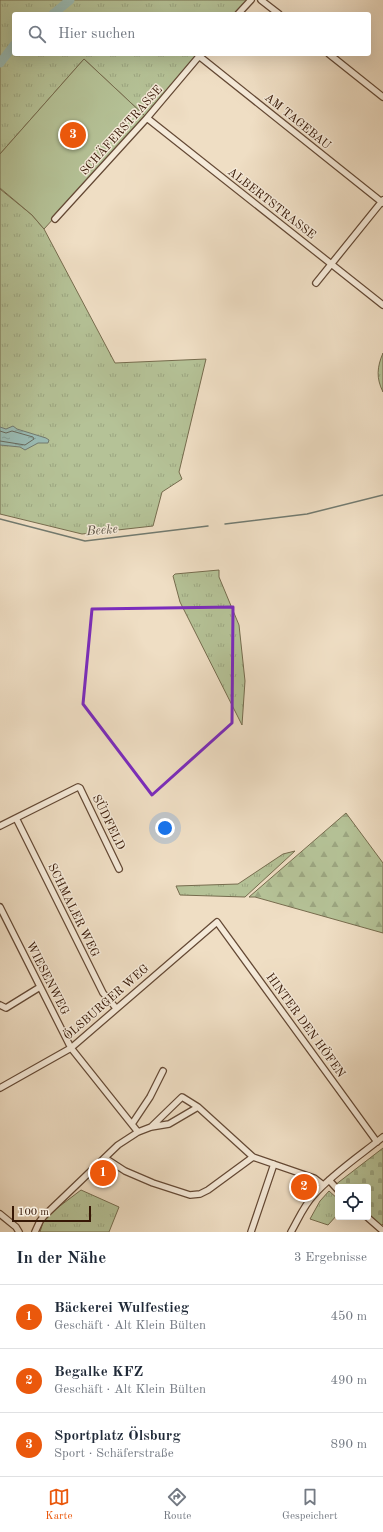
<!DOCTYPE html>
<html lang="de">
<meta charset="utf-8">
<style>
:root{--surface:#fff;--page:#f6f6f7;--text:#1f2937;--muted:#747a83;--line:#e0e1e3;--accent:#ea580c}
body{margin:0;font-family:"Old Standard TT",serif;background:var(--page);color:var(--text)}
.controls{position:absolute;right:12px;bottom:12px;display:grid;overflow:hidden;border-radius:4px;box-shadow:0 4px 16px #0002}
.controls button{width:36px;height:36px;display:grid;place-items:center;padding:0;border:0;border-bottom:1px solid var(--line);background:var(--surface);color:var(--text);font:20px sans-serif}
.scale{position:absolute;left:12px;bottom:10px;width:79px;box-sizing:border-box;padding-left:4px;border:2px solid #361705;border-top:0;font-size:11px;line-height:14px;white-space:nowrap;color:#361705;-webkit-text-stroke:3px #f5ead9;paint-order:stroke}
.you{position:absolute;left:165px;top:828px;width:14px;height:14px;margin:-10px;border:3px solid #fff;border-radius:50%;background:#1a73e8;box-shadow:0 0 0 6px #1a73e833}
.badge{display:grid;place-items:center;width:26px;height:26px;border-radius:50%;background:var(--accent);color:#fff;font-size:13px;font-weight:700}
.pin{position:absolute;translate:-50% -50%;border:2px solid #fff;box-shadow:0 1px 4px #0006}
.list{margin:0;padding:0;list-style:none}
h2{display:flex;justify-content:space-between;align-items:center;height:52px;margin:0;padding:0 16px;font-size:17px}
h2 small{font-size:13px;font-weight:400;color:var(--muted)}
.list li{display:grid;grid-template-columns:26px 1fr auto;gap:12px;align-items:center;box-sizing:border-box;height:64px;padding:0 16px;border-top:1px solid var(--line)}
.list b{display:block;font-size:15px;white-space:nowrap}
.list p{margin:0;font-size:13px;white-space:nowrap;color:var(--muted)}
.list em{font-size:13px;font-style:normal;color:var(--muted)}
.icon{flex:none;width:22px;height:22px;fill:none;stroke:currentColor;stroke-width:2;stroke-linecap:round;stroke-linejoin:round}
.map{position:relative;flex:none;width:383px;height:1232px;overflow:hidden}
.search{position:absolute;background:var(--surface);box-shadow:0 4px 16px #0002;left:12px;right:12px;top:12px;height:44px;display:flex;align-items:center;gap:10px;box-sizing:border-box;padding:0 14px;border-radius:4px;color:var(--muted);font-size:15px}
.sheet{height:244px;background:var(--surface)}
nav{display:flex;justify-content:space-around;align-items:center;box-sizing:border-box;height:56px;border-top:1px solid var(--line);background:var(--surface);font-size:11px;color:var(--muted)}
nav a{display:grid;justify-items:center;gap:2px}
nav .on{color:var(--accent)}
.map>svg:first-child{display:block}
.grass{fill:url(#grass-tufts);stroke:#766c4e}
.forest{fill:url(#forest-firs);stroke:#766c4e}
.cemetery{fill:url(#cemetery-stones);stroke:#766c4e}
.pitch{fill:#b5c297;stroke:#766c4e}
.water{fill:url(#water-ripples);stroke:#727a6f}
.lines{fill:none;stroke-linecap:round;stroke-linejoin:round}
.shore{stroke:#686a5d;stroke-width:1}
.stream{stroke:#727a6f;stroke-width:1.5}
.river{stroke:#9abcb5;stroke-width:9}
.minor-casing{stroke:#644935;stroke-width:8}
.minor{stroke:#f5ead9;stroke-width:5.5}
.marked{fill:none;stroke:#7b2cbf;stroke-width:3;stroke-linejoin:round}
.labels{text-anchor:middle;stroke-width:3;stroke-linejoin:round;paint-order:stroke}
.street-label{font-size:12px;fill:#361705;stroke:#f5ead9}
.water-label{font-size:13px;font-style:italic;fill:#595143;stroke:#f5ead9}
</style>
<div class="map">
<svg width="383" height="1232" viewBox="0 0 383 1232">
<defs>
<pattern id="grass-tufts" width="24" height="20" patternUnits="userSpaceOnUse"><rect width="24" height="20" fill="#b5c297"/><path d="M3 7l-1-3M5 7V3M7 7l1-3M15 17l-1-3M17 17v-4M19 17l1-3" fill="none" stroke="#9ca681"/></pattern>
<pattern id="forest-firs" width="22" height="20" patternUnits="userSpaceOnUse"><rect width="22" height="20" fill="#b5c297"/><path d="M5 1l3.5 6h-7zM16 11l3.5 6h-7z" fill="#9ca681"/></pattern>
<pattern id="cemetery-stones" width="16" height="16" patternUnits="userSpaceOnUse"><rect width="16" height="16" fill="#b5c297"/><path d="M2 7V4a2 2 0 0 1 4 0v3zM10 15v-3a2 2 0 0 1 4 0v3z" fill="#9ca681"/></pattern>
<pattern id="water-ripples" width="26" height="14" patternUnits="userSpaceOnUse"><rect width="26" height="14" fill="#9abcb5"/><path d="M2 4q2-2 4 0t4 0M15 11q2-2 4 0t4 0" fill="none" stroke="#85a19a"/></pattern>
</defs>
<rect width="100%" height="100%" fill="#efdec4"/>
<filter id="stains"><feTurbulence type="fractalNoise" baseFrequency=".005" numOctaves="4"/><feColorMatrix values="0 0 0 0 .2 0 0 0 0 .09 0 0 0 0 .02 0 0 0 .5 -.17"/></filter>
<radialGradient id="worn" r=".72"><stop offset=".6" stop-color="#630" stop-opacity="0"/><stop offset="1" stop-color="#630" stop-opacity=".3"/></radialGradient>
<path class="grass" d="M 0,0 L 247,0 L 234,14 L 14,14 L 14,54 L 198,54 L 146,117 L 84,59 L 0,154 Z
M 0,189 L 32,215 L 44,229 L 115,363 L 206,359 L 179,472 L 182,479 L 162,492 L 153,526 L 82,534 L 0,514 Z
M 383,353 L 383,392 C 376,378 377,367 383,353 Z
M 219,570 L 219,577 L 239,625 L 245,681 L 242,725 L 180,602 L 173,576 L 175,574 Z
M 295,851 L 245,897 L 180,895 L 176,886 L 238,884 L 283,854 Z
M 81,1190 L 119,1207 L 109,1232 L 40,1232 L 43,1222 L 48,1215 Z
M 329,1191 L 338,1199 L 338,1214 L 328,1225 L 310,1219 L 320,1201 Z"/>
<path class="forest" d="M 346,813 L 383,863 L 383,933 L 255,897 L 249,897 Z"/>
<path class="cemetery" d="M 383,1148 L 383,1224 L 381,1226 L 368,1214 L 368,1187 L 338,1187 L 335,1185 Z"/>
<path class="pitch" d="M 84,59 L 146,117 L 44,229 L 32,215 L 0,188 L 0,154 Z"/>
<path class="water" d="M 13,426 L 17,429 L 46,438 L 49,440 L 48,443 L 38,443 L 25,450 L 20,447 L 0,445 L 0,427 L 6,429 Z"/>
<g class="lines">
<path class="shore" d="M 0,431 L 6,433 L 12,431 L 33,437 L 34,439 L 25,445 L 0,441"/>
<path class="stream" d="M 0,519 L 85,541 L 208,526
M 225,524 L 307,514 L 383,495"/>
<path class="river" d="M 53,14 L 70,0
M 0,63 L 14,45"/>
<g class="minor-casing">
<path id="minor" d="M 261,0 L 279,14
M 238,14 L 251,0
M 329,54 L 383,97
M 199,56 L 383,203
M 147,118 L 383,305
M 55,219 L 147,118 L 201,54
M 316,283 L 383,200
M 16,818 L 103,993 L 116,1008
M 0,826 L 78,787 L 80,788 L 119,869
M 0,907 L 71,1048 L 138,1132
M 0,1005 L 6,1008 L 40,987
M 0,1088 L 71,1048 L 217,922 L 377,1142
M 132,1124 L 150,1097 L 163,1071
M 151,1127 L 182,1097 L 198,1107
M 105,1158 L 125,1171 L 153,1183 L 190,1195 L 200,1194 L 208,1190 L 253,1157
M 329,1180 L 338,1190
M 0,1214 L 16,1227 L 19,1232
M 367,1217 L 383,1231
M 35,1232 L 40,1221 L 44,1216 L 118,1145 L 138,1132 L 151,1127 L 169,1124 L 198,1107 L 253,1157 L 314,1178 L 323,1185
M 251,1232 L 274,1164
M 291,1232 C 298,1220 304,1205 314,1195 C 331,1175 362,1154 383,1137"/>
</g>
<use href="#minor" class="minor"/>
</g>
<path class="marked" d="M 233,607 L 232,723 L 152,795 L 83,704 L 92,609 Z"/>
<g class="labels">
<g class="street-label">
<text transform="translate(298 121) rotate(39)" y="4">AM TAGEBAU</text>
<text transform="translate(121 130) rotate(-48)" y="4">SCHÄFERSTRASSE</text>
<text transform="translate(272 203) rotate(38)" y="4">ALBERTSTRASSE</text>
<text transform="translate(109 822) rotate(64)" y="4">SÜDFELD</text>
<text transform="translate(74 910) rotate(64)" y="4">SCHMALER WEG</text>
<text transform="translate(48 978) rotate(63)" y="4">WIESENWEG</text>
<text transform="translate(106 1002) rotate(-41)" y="4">ÖLSBURGER WEG</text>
<text transform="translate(306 1025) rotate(54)" y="4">HINTER DEN HÖFEN</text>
</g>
<g class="water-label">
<text transform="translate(102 529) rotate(-5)" y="5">Beeke</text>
</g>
</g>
<rect width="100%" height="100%" filter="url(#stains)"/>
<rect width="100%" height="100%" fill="url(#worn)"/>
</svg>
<div class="controls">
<button><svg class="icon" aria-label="locate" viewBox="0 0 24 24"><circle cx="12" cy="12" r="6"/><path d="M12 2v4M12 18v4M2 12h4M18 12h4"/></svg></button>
</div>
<div class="scale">100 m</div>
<div class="you"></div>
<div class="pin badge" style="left:103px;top:1173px">1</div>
<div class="pin badge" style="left:304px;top:1187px">2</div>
<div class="pin badge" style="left:73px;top:135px">3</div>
<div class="search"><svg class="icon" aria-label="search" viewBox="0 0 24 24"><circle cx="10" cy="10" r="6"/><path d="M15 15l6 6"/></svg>Hier suchen</div>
</div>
<section class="sheet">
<h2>In der Nähe<small>3 Ergebnisse</small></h2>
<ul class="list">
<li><span class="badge">1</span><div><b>Bäckerei Wulfestieg</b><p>Geschäft · Alt Klein Bülten</p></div><em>450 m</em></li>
<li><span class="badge">2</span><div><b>Begalke KFZ</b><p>Geschäft · Alt Klein Bülten</p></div><em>490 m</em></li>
<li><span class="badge">3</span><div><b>Sportplatz Ölsburg</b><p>Sport · Schäferstraße</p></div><em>890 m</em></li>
</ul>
</section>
<nav>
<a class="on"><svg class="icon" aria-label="map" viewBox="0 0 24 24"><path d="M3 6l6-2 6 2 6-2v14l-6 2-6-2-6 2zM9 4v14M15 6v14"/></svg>Karte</a>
<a><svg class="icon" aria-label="directions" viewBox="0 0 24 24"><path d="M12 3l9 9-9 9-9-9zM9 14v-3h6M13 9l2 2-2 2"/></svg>Route</a>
<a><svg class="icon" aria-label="saved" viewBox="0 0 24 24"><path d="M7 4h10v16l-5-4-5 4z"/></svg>Gespeichert</a>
</nav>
